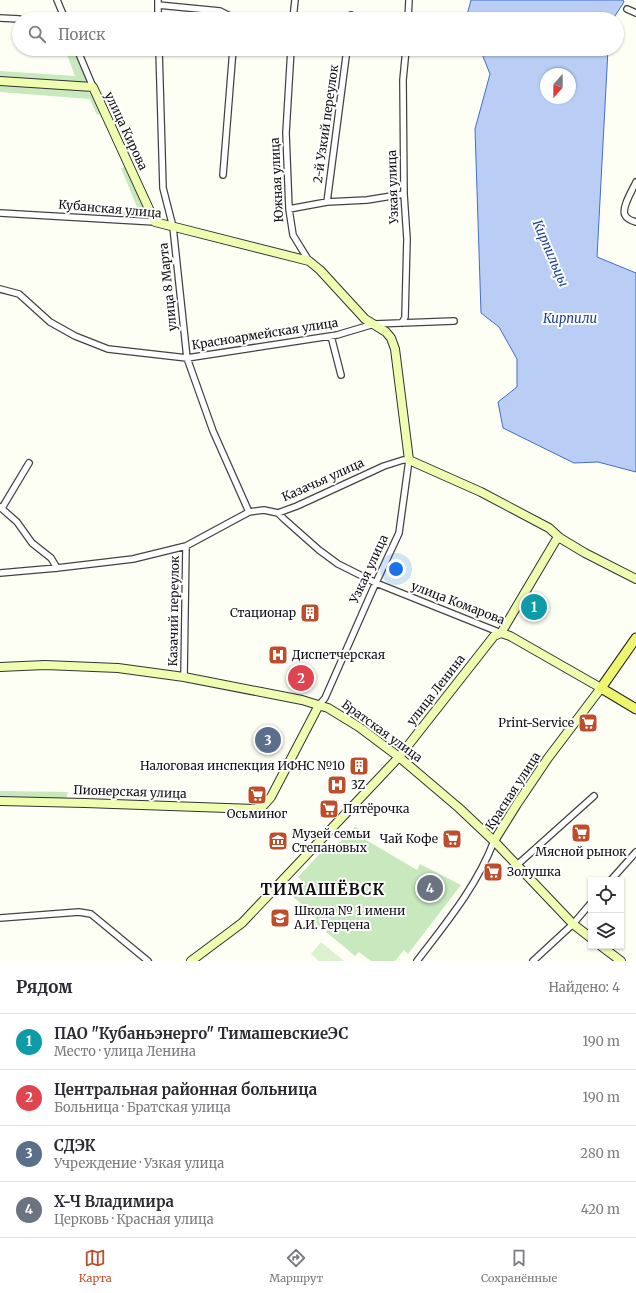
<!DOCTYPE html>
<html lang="ru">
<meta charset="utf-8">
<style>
:root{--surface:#fff;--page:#f2f2f3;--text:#2b2b33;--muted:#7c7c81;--line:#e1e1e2;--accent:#be4e2b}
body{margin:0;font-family:Merriweather,serif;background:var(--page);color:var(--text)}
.controls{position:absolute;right:12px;bottom:12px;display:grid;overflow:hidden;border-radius:0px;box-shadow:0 1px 3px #0004}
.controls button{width:36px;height:36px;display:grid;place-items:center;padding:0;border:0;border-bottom:1px solid var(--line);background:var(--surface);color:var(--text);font:20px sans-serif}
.compass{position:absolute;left:540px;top:68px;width:36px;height:36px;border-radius:50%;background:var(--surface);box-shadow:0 1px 3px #0004;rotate:201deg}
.you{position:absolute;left:396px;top:569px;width:14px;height:14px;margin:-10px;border:3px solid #fff;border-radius:50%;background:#1a73e8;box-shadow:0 0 0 6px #1a73e833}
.badge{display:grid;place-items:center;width:26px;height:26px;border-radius:50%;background:var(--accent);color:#fff;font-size:13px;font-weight:700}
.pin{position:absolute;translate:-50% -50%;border:2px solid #fff;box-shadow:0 1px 4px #0006}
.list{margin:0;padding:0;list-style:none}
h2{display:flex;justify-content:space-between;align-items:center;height:52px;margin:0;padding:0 16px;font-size:17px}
h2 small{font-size:13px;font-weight:400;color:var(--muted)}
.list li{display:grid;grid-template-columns:26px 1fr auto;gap:12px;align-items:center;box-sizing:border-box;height:56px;padding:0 16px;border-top:1px solid var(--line)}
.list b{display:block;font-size:15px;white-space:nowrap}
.list p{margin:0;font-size:13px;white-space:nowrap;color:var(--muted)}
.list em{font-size:13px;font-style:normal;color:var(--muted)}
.icon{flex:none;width:22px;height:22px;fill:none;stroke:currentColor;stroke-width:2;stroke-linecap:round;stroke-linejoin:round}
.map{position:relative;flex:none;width:636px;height:961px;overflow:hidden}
.search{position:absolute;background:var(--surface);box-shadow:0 1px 3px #0004;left:12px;right:12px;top:12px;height:44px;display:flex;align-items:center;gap:10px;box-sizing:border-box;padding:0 14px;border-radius:22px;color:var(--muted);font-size:15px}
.sheet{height:276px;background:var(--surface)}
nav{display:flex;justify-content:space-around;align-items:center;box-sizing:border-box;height:56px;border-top:1px solid var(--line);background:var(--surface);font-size:11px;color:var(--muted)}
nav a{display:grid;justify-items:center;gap:2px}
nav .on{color:var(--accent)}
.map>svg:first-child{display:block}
.green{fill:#c7e9bd}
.pitch{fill:#dbf1cf}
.water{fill:#bacef5;stroke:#426dca;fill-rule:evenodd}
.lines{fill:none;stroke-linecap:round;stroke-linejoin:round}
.street-casing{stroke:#434343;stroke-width:8}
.secondary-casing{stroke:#323232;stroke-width:10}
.primary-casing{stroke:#212121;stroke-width:11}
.street{stroke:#fff;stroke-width:5.5}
.secondary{stroke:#effdb1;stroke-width:8}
.primary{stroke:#eef56e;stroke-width:9}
.labels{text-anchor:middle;stroke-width:4;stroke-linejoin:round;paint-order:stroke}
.street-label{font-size:12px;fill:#101010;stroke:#fff}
.poi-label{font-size:12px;fill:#101010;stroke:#fff;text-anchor:start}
.water-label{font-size:13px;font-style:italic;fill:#1b40a0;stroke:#fff}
.district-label{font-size:16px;font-weight:bold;letter-spacing:1px;fill:#101010;stroke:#fff}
</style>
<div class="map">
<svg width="636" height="961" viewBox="0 0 636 961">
<rect width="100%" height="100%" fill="#fefff4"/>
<path class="green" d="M 65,49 L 75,49 L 87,79 L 85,83 L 0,79 L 0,71 L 75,76 Z
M 0,84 L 87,91 L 92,94 L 101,113 L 97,115 L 90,99 L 0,92 Z
M 126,167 L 147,214 L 145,220 L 107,218 L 106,212 L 139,212 L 121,168 Z
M 0,791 L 68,792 L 66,799 L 0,799 Z
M 355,827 L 364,831 L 361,837 L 417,870 L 420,864 L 461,885 L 408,954 L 404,950 L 395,961 L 371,961 L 359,952 L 355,956 L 313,921 L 316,916 L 292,896 L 304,883 L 298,877 L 328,845 L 333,849 Z"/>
<path class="pitch" d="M 321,942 L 344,961 L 319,961 L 311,954 Z"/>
<path class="water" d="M 471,0 L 623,0 L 624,2 L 613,19 L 468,19 L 467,15 Z
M 480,49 L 608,49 L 597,257 L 636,273 L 636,472 L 598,462 L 574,463 L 503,428 L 498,402 L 517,387 L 517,359 L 499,327 L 481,313 L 475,129 L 490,74 ZM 546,74 L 570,74 L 570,98 L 546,98 Z"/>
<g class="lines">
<g class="street-casing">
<path id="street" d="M 57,0 L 65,19
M 158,0 L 158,19
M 158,5 L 220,11 L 232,17 L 232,19
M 627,9 L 636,13
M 0,18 L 19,19
M 49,19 L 64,17
M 293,19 L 295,0
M 351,19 L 351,15
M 408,19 L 409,0
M 77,49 L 93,87
M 159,49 L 163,188 L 173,227 L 187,358 L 213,431 L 249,512
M 291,49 L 286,133 L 289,209 L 293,235 L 309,261
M 223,175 L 233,49
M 636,182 C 633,189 621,208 625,215 C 627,219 632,221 636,222
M 327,202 L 347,49
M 289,209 L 327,202 L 367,200 L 404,194
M 0,213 L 155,222
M 0,289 L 19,294 L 50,322 L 75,336 L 108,349 L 187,358 L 337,335 L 374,324 L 454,321
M 402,323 L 405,317 L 407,239 L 404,194 L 403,80 L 406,49
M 331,336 L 341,375
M 0,507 L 17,522 L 32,543 L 51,558 L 57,568
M 2,508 L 29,463
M 278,513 L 284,519 L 319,550 L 338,564 L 376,583 L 501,633
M 0,573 L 57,568 L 133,559 L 186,546 L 249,512 L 264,510 L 278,513 L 297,506 L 384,466 L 403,460 L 409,460 L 399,533 L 373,589 L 325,698 L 319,705
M 184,677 L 186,546
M 517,865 L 594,796
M 611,880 L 636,852
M 0,918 L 79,912 L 91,914 L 148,961
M 417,961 C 446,923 477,886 494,841
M 533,961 L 573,924 L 591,903"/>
</g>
<g class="secondary-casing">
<path id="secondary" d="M 0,81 L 93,87 L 155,222 L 309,261 L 320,270 L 365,319 L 386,332 L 391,338 L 395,349 L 409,460 L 481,492 L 549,528 L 560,538 L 585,553 L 636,579
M 0,667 L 45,665 L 118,668 L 184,677 L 302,700 L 328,708 L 359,727 L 399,757 L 459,808 L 494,841 L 573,924 L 591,938
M 0,801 L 85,803 L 255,809 L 263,806 L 271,797 L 319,705
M 494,841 L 517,804 L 548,758 L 601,688 L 510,636 L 501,633
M 601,946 L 621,961
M 191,961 L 242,923 L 349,810 L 399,757 L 494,636 L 501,633 L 556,540 L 560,538"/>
</g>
<g class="primary-casing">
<path id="primary" d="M 636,638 L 601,688 L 636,709"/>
</g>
<use href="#street" class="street"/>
<use href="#secondary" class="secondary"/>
<use href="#primary" class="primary"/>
</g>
<defs>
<g id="building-square" transform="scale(1)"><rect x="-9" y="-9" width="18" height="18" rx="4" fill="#be4e2b" stroke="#fff"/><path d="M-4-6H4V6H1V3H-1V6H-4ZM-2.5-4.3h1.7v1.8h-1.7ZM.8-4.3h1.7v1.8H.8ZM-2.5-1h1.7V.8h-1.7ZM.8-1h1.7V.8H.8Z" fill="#fff"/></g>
<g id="hospital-square" transform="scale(1)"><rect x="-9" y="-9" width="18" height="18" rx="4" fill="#be4e2b" stroke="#fff"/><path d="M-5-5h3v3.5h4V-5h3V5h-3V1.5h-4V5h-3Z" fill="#fff"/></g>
<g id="supermarket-square" transform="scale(1)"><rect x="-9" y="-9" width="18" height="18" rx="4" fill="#be4e2b" stroke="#fff"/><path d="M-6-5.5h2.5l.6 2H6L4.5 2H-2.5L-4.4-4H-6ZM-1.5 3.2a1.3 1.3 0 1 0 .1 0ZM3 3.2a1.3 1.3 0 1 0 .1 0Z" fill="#fff"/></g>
<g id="museum-square" transform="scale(1)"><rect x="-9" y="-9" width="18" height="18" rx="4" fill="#be4e2b" stroke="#fff"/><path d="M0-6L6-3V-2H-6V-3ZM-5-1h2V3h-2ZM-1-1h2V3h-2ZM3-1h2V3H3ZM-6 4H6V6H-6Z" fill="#fff"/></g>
<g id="school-square" transform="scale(1)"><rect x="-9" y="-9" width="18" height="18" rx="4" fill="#be4e2b" stroke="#fff"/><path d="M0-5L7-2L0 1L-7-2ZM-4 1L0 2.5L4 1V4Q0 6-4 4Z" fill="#fff"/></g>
</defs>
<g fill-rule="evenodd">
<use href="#building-square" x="310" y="613"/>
<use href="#hospital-square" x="278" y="655"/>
<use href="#supermarket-square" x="588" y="723"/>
<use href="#building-square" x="359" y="766"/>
<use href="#hospital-square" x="337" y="785"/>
<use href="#supermarket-square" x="257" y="795"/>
<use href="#supermarket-square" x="329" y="809"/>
<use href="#supermarket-square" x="581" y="833"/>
<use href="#supermarket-square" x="452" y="839"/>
<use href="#museum-square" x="278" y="841"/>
<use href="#supermarket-square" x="493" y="872"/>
<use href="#school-square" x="280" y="918"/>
</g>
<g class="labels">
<g class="street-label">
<text transform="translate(326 124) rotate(-82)" y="4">2-й Узкий переулок</text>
<text transform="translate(126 131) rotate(65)" y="4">улица Кирова</text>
<text transform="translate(277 180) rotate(-93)" y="4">Южная улица</text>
<text transform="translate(393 187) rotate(-92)" y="4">Узкая улица</text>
<text transform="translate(110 209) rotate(5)" y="4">Кубанская улица</text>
<text transform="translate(168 287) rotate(-96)" y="4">улица 8 Марта</text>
<text transform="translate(265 334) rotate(-9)" y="4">Красноармейская улица</text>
<text transform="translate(323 480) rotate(-24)" y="4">Казачья улица</text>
<text transform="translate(369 569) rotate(-65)" y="4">Узкая улица</text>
<text transform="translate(458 603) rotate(21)" y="4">улица Комарова</text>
<text transform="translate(174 611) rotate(-89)" y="4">Казачий переулок</text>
<text transform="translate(436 690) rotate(-52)" y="4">улица Ленина</text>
<text transform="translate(382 731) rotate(36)" y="4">Братская улица</text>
<text transform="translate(513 791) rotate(-57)" y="4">Красная улица</text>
<text transform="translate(130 792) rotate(2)" y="4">Пионерская улица</text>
</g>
<g class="poi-label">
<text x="296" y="617" text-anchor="end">Стационар</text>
<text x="292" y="659">Диспетчерская</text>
<text x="574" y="727" text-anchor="end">Print-Service</text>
<text x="345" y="770" text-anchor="end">Налоговая инспекция ИФНС №10</text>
<text x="351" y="789">3Z</text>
<text x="343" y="813">Пятёрочка</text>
<text x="257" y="818" text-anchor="middle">Осьминог</text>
<text x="292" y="838">Музей семьи<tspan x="292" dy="14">Степановых</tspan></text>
<text x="438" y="843" text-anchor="end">Чай Кофе</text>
<text x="581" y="856" text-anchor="middle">Мясной рынок</text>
<text x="507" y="876">Золушка</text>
<text x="294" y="915">Школа № 1 имени<tspan x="294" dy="14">А.И. Герцена</tspan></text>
</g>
<g class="water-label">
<text transform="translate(551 253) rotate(67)" y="5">Кирпильцы</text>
<text x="570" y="323">Кирпили</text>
</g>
<g class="district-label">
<text x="323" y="895">ТИМАШЁВСК</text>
</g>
</g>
</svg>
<div class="controls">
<button><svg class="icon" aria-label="locate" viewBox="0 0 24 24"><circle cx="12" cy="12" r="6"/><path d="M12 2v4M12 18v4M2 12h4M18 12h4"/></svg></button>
<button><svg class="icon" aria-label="layers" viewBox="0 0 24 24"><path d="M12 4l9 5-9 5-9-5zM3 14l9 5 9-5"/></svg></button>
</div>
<svg class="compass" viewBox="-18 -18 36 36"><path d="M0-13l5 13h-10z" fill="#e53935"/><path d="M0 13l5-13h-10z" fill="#7c7c81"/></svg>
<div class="you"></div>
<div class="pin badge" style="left:534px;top:607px;background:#0f9aa8">1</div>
<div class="pin badge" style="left:301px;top:678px;background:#e0444e">2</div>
<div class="pin badge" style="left:268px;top:740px;background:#5c6f8a">3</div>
<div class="pin badge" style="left:430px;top:888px;background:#6b7280">4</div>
<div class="search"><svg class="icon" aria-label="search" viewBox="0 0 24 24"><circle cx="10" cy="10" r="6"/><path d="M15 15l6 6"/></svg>Поиск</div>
</div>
<section class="sheet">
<h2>Рядом<small>Найдено: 4</small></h2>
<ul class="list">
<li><span class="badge" style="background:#0f9aa8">1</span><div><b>ПАО &quot;Кубаньэнерго&quot; ТимашевскиеЭС</b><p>Место · улица Ленина</p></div><em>190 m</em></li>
<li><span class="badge" style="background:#e0444e">2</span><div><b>Центральная районная больница</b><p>Больница · Братская улица</p></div><em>190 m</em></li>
<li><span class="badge" style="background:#5c6f8a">3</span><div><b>СДЭК</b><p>Учреждение · Узкая улица</p></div><em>280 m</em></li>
<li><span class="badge" style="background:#6b7280">4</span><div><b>Х-Ч Владимира</b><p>Церковь · Красная улица</p></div><em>420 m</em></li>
</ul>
</section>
<nav>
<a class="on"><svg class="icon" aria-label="map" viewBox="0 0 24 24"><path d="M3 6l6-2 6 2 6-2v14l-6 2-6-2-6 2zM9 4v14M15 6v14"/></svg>Карта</a>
<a><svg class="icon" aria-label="directions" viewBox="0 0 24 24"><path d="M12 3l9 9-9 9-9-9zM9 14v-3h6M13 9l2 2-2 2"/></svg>Маршрут</a>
<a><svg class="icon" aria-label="saved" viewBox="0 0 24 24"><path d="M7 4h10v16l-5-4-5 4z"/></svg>Сохранённые</a>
</nav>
